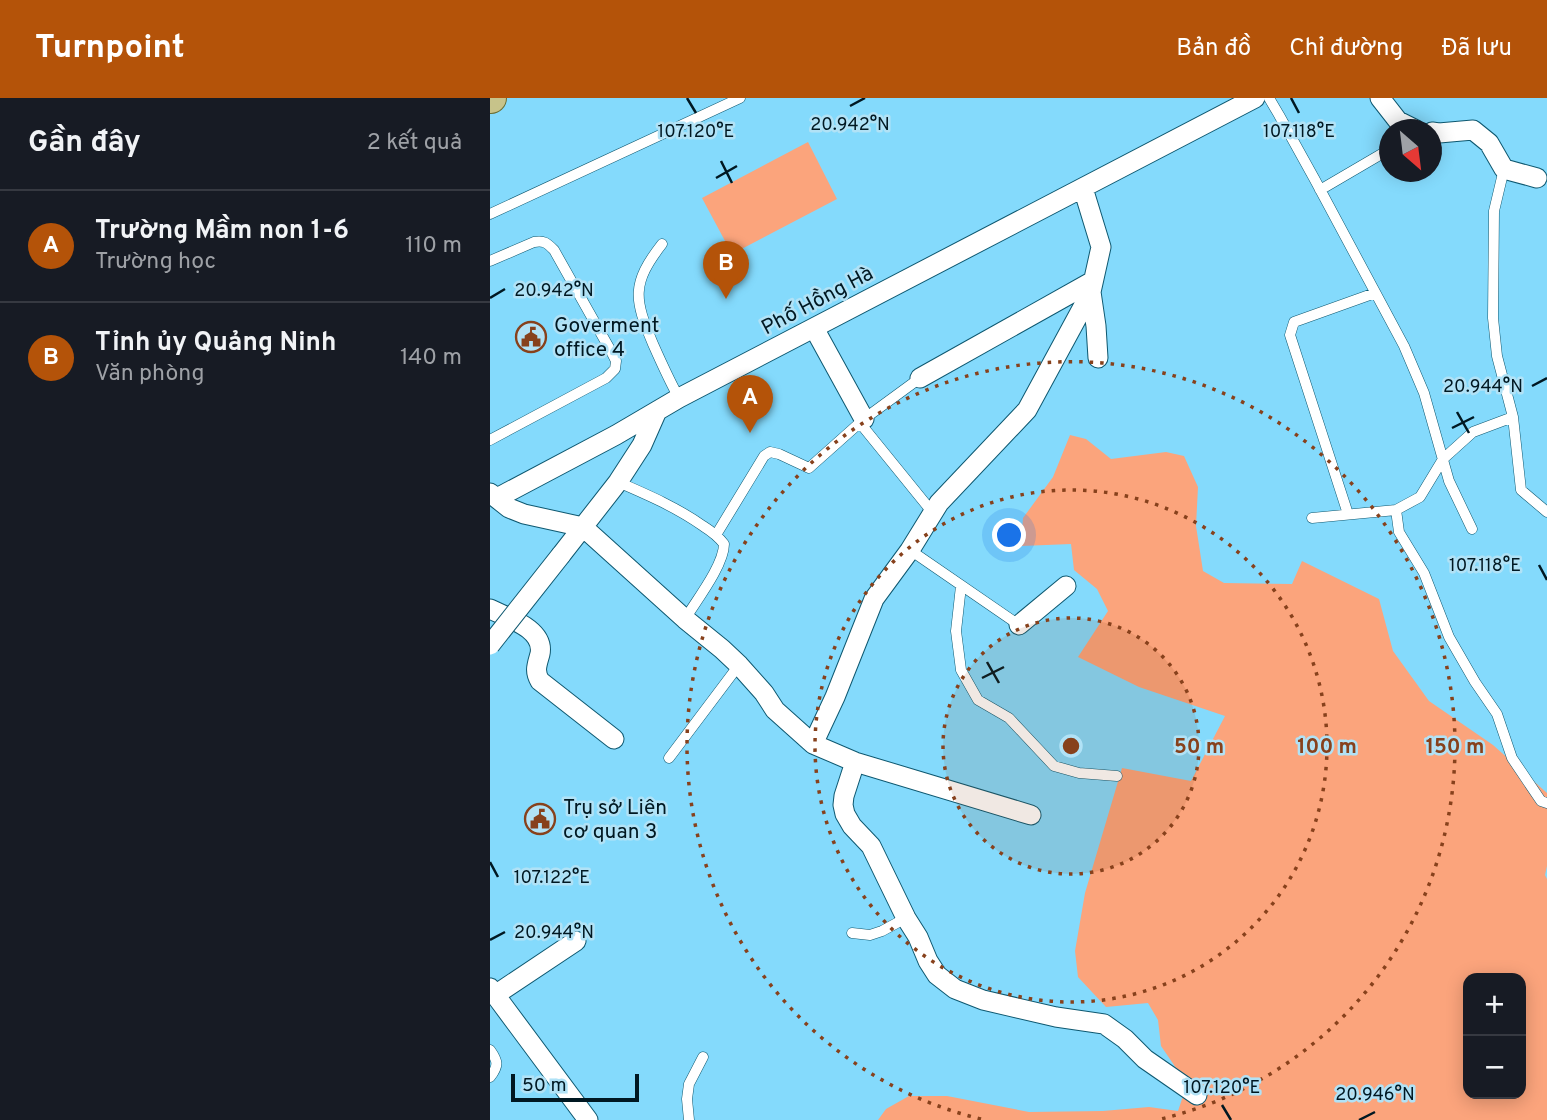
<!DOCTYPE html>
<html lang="vi">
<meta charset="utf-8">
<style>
:root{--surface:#171b24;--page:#242831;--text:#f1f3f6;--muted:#9ea1a6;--line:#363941;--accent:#b45309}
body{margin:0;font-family:Overpass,sans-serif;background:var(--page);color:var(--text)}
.controls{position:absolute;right:21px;bottom:21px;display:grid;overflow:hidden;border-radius:14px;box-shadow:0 4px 18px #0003}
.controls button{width:63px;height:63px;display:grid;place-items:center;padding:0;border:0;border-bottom:2px solid var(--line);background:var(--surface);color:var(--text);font:35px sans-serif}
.compass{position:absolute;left:889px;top:21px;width:63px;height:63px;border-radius:50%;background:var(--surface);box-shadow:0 4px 18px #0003;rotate:152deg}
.scale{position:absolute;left:21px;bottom:18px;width:128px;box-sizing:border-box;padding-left:7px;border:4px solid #001822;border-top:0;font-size:19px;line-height:24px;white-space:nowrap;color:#001822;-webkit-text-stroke:5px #b1e2f6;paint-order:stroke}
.you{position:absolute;left:520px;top:438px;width:24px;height:24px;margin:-18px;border:5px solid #fff;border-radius:50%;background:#1a73e8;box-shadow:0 0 0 10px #1a73e833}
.badge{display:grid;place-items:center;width:46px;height:46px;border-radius:50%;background:var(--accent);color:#fff;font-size:23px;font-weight:700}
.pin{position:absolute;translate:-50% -58px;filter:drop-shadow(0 2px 4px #0008)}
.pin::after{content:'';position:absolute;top:37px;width:24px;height:21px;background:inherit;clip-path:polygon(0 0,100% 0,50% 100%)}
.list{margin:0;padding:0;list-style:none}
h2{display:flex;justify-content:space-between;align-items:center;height:91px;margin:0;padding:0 28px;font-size:30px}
h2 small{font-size:23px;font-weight:400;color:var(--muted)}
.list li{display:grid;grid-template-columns:46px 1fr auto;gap:21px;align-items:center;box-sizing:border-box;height:112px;padding:0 28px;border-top:2px solid var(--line)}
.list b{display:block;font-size:26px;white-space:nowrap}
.list p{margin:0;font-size:23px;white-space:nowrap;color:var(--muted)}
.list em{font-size:23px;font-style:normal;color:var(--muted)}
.map{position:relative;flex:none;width:1057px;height:1022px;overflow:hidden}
header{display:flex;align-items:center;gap:42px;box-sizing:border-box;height:98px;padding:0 35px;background:var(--accent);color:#fff}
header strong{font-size:33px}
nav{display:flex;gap:38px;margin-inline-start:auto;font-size:24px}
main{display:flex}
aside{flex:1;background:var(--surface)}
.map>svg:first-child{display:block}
.green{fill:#fba47c;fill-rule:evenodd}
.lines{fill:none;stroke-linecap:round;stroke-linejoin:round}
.service-casing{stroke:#0e5870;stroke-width:11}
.minor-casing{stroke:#0e5870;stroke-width:21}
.primary-casing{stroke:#696d33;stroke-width:32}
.service{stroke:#fff;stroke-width:10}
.minor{stroke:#fff;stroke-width:19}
.primary{stroke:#c7c38a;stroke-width:30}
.minor-bridge-casing{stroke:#0e5870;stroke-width:21;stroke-linecap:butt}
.minor-bridge{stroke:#fff;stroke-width:19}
.ticks{fill:none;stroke:#001822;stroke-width:2.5}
.ring{fill:none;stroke:#87411c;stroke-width:3.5;stroke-dasharray:3.5 7}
.labels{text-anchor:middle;stroke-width:5;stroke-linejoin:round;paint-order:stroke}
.street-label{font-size:21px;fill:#001822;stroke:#b1e2f6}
.poi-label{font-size:21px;fill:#001822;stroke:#b1e2f6;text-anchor:start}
.ticks-label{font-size:18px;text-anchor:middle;fill:#001822;stroke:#b1e2f6;stroke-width:5;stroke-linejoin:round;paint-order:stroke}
.centre{fill:#87411c;stroke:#b1e2f6;stroke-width:3.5}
.ring-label{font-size:21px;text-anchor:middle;font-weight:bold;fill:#87411c;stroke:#b1e2f6;stroke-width:5;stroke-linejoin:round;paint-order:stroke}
</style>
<header>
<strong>Turnpoint</strong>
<nav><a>Bản đồ</a><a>Chỉ đường</a><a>Đã lưu</a></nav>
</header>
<main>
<aside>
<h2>Gần đây<small>2 kết quả</small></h2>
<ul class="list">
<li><span class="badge">A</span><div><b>Trường Mầm non 1-6</b><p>Trường học</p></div><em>110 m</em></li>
<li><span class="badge">B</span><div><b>Tỉnh ủy Quảng Ninh</b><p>Văn phòng</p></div><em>140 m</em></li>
</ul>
</aside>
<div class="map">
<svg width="1057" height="1022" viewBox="0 0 1057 1022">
<rect width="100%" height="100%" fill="#84dafc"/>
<path class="green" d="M 318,44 L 347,101 L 242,156 L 212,100 Z
M 580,337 L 596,341 L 621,361 L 676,354 L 694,358 L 708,389 L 706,428 L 713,473 L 734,485 L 802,486 L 812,463 L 889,501 L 903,553 L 939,603 L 1003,647 L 1057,695 L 1057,768 L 1055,777 L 1057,781 L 1057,1022 L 388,1022 L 396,1011 L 419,998 L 457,998 L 539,1014 L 613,1013 L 659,1009 L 688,1013 L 697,986 L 671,948 L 668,922 L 658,905 L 616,909 L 588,879 L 585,853 L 595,795 L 632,670 L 701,683 L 735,618 L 649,589 L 588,559 L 618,513 L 607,491 L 584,472 L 581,446 L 531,448 L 533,420 L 563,379 ZM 978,880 L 1031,880 L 1031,996 L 978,996 Z"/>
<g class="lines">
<g class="service-casing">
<path id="service" d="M 779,0 L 789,17 L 825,82 L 914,248 L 934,295 L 959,383 L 982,431
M 1014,71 L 1004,113 L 1003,220 L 1007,258 L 1023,319 L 1031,392 L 1057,414
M 830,92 L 900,51
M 0,116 L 250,0
M 172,146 C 141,186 144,201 163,246 C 171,264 179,282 189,300
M 0,163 L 44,144 C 54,142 57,145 64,152 L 122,255 L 126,263 L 125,271 L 116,280 L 0,342
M 370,325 L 443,415
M 128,384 C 158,397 186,409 213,428 C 221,433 228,438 234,446 C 234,467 206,503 195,521
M 906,412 L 909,434 L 934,475 L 959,539 L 985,584 L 1007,616 L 1022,660 L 1051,703 L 1057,705
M 858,416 L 800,237 L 804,224 L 885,195
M 822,420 L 906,412 L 930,399 L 953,361 L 983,334 L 1023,319
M 226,437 L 274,358 L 280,354 L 289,356 L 319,370 L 374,321 L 430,280
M 420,452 L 529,527
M 471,488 L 466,533 L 471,572 L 488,602 L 519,620 L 564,668 L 589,675 L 627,678
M 179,660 L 249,567
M 362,835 L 380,837 L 392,833 L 416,820
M 0,952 C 8,963 9,968 0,979
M 199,1022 L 197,1001 L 199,986 L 213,959"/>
</g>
<g class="minor-casing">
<path id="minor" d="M 890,0 L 908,23 L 926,32
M 942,34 L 949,35 L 983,32 L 999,45 L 1014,71 L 1047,80
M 601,194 L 606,228 L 608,260
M 324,230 L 374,321
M 430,280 L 603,183
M 0,395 L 19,410 L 34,416 L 93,429 L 195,521 L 232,551 L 249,567 L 274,595 L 285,612 L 323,646 L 365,664 L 541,717
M 7,400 L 126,337 L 189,300 L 765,0
M 71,457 L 128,384 L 152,347 L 167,313
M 0,511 C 18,520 55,531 50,556 C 47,567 44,573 50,583 L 124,641
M 529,527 L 576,488
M 323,646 L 345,599 L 384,501 L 420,452 L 449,405 L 537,312 L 601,194 L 611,149 L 593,90
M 365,664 L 354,698 L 353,707 L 355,716 L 362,728 L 381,748 L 416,820 L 428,839 L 438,863 L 447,877 L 465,891 L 493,902 L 566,919 L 614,926 L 635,941 L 655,961 L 707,997
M 0,890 L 98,1022
M 5,897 L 86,843"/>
</g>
<g class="primary-casing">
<path id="primary" d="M 0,0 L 1,0"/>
</g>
<use href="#service" class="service"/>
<use href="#minor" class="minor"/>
<use href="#primary" class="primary"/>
<g class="minor-bridge-casing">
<path id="minor-bridge" d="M 0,547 L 71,457"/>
</g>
<use href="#minor-bridge" class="minor-bridge"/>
</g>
<path class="ticks" d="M 197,0 L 206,15M 801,0 L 809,15M 360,8 L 375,0M 231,63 L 242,85M 226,80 L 247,68M 0,200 L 15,191M 1042,288 L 1057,280M 967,314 L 979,335M 962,330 L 984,319M 1049,467 L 1057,482M 497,564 L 509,585M 492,580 L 514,569M 0,764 L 8,779M 0,842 L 15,834M 732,1007 L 741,1022M 869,1022 L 885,1014"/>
<circle cx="581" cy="648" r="128" fill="#87411c" fill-opacity=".12"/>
<g class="ring">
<circle cx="581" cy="648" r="128"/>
<circle cx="581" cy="648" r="256"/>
<path d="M491 1021A384 384 0 1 1 671 1021"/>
</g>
<defs>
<g id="civic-ring" transform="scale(1.575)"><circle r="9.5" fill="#b1e2f6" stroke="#87411c" stroke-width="1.5"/><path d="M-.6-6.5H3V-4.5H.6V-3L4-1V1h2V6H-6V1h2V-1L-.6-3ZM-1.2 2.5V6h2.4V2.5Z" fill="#87411c"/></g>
</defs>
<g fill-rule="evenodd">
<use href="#civic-ring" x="41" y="239"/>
<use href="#civic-ring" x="50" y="721"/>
</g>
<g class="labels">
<g class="street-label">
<text transform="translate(327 202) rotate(-28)" y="7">Phố Hồng Hà</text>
</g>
<g class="poi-label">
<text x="64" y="234">Goverment<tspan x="64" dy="24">office 4</tspan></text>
<text x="73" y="716">Trụ sở Liên<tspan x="73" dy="24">cơ quan 3</tspan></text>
</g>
</g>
<g class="ticks-label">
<text x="360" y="32">20.942°N</text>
<text x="206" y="39">107.120°E</text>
<text x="809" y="39">107.118°E</text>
<text x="64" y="198">20.942°N</text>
<text x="993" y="294">20.944°N</text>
<text x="995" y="473">107.118°E</text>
<text x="62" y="785">107.122°E</text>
<text x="64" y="840">20.944°N</text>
<text x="732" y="995">107.120°E</text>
<text x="885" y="1002">20.946°N</text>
</g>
<circle cx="581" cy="648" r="10" class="centre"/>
<g class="ring-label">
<text x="709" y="655">50 m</text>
<text x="837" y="655">100 m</text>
<text x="965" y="655">150 m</text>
</g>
</svg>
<div class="controls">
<button>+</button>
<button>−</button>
</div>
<svg class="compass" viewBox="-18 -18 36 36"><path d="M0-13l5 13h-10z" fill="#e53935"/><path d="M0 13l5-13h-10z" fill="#9ea1a6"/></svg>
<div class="scale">50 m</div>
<div class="you"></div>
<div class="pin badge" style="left:260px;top:335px">A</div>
<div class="pin badge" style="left:236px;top:201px">B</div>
</div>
</main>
